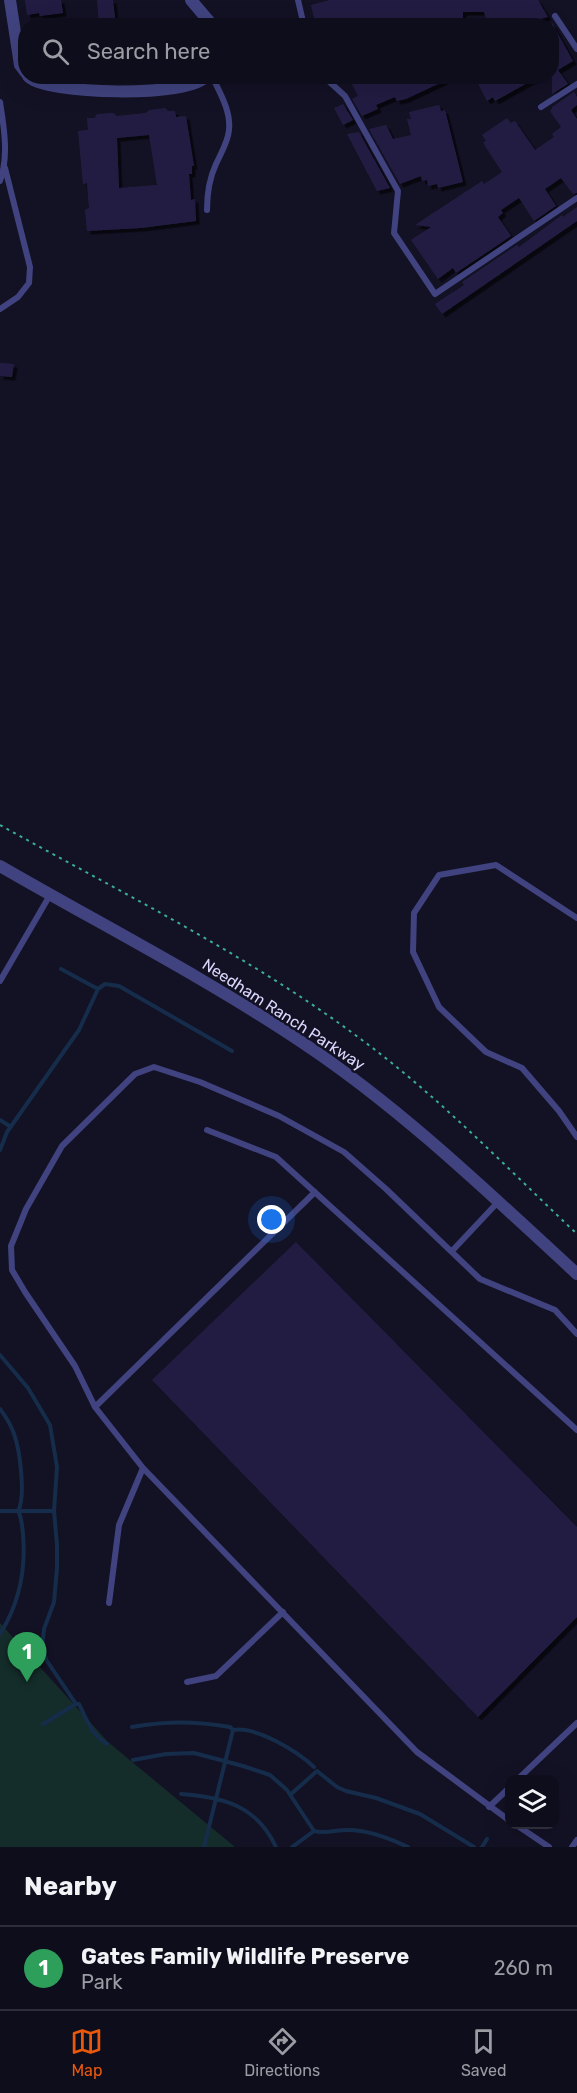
<!DOCTYPE html>
<style>
:root{--surface:#0e0d1b;--page:#1c1b28;--text:#f1f3f6;--muted:#9b9ca3;--line:#2e2d3a;--accent:#ea580c}
body{margin:0;font-family:Rubik,sans-serif;background:var(--page);color:var(--text)}
.controls{position:absolute;right:18px;bottom:18px;display:grid;overflow:hidden;border-radius:12px;box-shadow:0 6px 24px #0002}
.controls button{width:54px;height:54px;display:grid;place-items:center;padding:0;border:0;border-bottom:2px solid var(--line);background:var(--surface);color:var(--text);font:30px sans-serif}
.you{position:absolute;left:272px;top:1220px;width:21px;height:21px;margin:-15px;border:4px solid #fff;border-radius:50%;background:#1a73e8;box-shadow:0 0 0 9px #1a73e833}
.badge{display:grid;place-items:center;width:39px;height:39px;border-radius:50%;background:var(--accent);color:#fff;font-size:20px;font-weight:700}
.pin{position:absolute;translate:-50% -50px;filter:drop-shadow(0 2px 3px #0008)}
.pin::after{content:'';position:absolute;top:32px;width:21px;height:18px;background:inherit;clip-path:polygon(0 0,100% 0,50% 100%)}
.list{margin:0;padding:0;list-style:none}
h2{display:flex;justify-content:space-between;align-items:center;height:78px;margin:0;padding:0 24px;font-size:26px}
h2 small{font-size:20px;font-weight:400;color:var(--muted)}
.list li{display:grid;grid-template-columns:39px 1fr auto;gap:18px;align-items:center;box-sizing:border-box;height:84px;padding:0 24px;border-top:2px solid var(--line)}
.list b{display:block;font-size:22px;white-space:nowrap}
.list p{margin:0;font-size:20px;white-space:nowrap;color:var(--muted)}
.list em{font-size:20px;font-style:normal;color:var(--muted)}
.icon{flex:none;width:33px;height:33px;fill:none;stroke:currentColor;stroke-width:2;stroke-linecap:round;stroke-linejoin:round}
.map{position:relative;flex:none;width:577px;height:1847px;overflow:hidden}
.search{position:absolute;background:var(--surface);box-shadow:0 6px 24px #0002;left:18px;right:18px;top:18px;height:66px;display:flex;align-items:center;gap:15px;box-sizing:border-box;padding:0 21px;border-radius:24px;color:var(--muted);font-size:22px}
.sheet{height:162px;background:var(--surface)}
nav{display:flex;justify-content:space-around;align-items:center;box-sizing:border-box;height:84px;border-top:2px solid var(--line);background:var(--surface);font-size:16px;color:var(--muted)}
nav a{display:grid;justify-items:center;gap:3px}
nav .on{color:var(--accent)}
.map>svg:first-child{display:block}
.green{fill:#142d2a}
.lines{fill:none;stroke-linecap:round;stroke-linejoin:round}
.stream{stroke:#152d4a;stroke-width:4}
.building{fill:#231f43;fill-rule:evenodd;filter:url(#shadow)}
.path{stroke:#3aad9c;stroke-width:2;stroke-dasharray:3 4.5;stroke-linecap:butt}
.service{stroke:#40437f;stroke-width:6}
.minor{stroke:#40437f;stroke-width:12}
.tertiary{stroke:#40437f;stroke-width:12}
.labels{text-anchor:middle;stroke-width:5;stroke-linejoin:round;paint-order:stroke}
.street-label{font-size:16px;fill:#d9d7fb;stroke:#131124}
</style>
<div class="map">
<svg width="577" height="1847" viewBox="0 0 577 1847">
<defs>
<filter id="shadow"><feDropShadow dx="3.5" dy="3.5" stdDeviation="0" flood-color="#0009"/></filter>
</defs>
<rect width="100%" height="100%" fill="#131124"/>
<path class="green" d="M 0,1623 L 108,1742 L 235,1847 L 0,1847 Z"/>
<g class="lines">
<path class="stream" d="M 61,969 L 98,989
M 0,1120 L 11,1127
M 0,1150 L 7,1132 L 79,1030 L 98,989 L 105,984 L 119,986 L 232,1051
M 0,1355 L 28,1388 L 50,1425 L 57,1467 L 54,1511 L 57,1545 L 57,1568 L 54,1602 L 44,1629 L 42,1649 L 47,1661 L 76,1704 L 79,1704 C 87,1720 91,1734 107,1744
M 0,1409 C 6,1417 11,1425 14,1434 C 20,1450 26,1497 18,1511 C 22,1518 22,1526 23,1534 C 26,1569 19,1604 0,1634
M 0,1511 L 54,1511
M 43,1724 L 76,1704
M 132,1727 C 167,1721 194,1721 230,1727 L 233,1730 C 256,1726 297,1751 314,1767
M 133,1760 L 166,1754 L 194,1753 L 243,1766 L 270,1775 L 287,1790 L 314,1831
M 181,1794 C 224,1797 257,1806 276,1847
M 290,1795 L 317,1771 L 337,1787 L 346,1791 L 376,1798 L 420,1814 L 474,1847
M 314,1831 C 325,1834 336,1830 348,1830 C 369,1830 389,1838 408,1847
M 204,1847 L 233,1730
M 292,1847 L 314,1831
M 482,1847 L 487,1839"/>
</g>
<path class="building" d="M 25,0 L 61,0 L 63,13 L 40,16 L 39,13 L 27,15 Z
M 97,0 L 113,0 L 116,26 L 99,26 Z
M 330,0 L 538,0 L 548,17 L 513,26 L 488,26 L 484,12 L 463,12 L 463,20 L 460,20 L 460,25 L 375,23 L 375,26 L 316,26 L 311,5 Z
M 552,23 L 573,61 L 558,70 L 568,84 L 552,94 Z
M 361,76 L 455,76 L 406,99 L 397,101 L 395,97 L 376,105 L 378,109 L 362,116 L 352,99 L 358,96 L 351,82 Z
M 474,76 L 540,76 L 495,101 L 493,97 L 487,101 Z
M 574,92 L 577,97 L 577,105 L 571,110 L 577,119 L 577,193 L 573,194 L 561,178 L 545,189 L 556,206 L 534,221 L 519,198 L 501,210 L 503,213 L 498,217 L 511,236 L 456,273 L 453,268 L 438,279 L 411,240 L 431,227 L 415,225 L 482,181 L 484,184 L 502,172 L 487,149 L 483,142 L 486,141 L 482,135 L 507,118 L 511,123 L 515,121 L 535,150 L 554,137 L 552,134 L 561,127 L 550,111 L 552,109 L 552,107 Z
M 343,104 L 353,120 L 343,125 L 334,108 Z
M 439,105 L 441,111 L 445,110 L 463,182 L 438,188 L 437,184 L 428,186 L 427,180 L 422,181 L 421,176 L 400,184 L 369,129 L 386,125 L 393,139 L 411,135 L 407,119 L 411,119 L 409,112 Z
M 165,108 L 168,111 L 175,111 L 176,117 L 186,116 L 194,166 L 192,166 L 192,174 L 189,174 L 191,200 L 195,199 L 196,221 L 141,228 L 87,231 L 85,210 L 89,208 L 87,183 L 83,184 L 78,131 L 88,130 L 87,118 L 95,118 L 97,114 L 113,113 L 117,116 L 146,113 L 149,110 ZM 149,135 L 157,185 L 119,188 L 117,138 Z
M 359,132 L 390,188 L 377,191 L 347,134 Z
M 577,207 L 577,221 L 442,314 L 435,304 L 464,285 L 462,282 L 517,245 L 519,247 L 562,215 L 563,217 Z
M 0,363 L 14,364 L 12,377 L 0,376 Z
M 296,1242 L 577,1527 L 577,1617 L 478,1717 L 152,1380 Z"/>
<g class="lines">
<path class="path" d="M 0,825 C 122,893 250,956 362,1040 C 439,1097 507,1168 577,1234"/>
<path class="service" d="M 298,0 L 304,26
M 555,16 L 577,49
M 323,76 L 345,96 L 398,191 L 394,233 L 435,294 L 577,198
M 0,102 C 4,128 9,156 0,181
M 541,107 L 577,84
M 207,210 C 207,194 209,179 216,164 C 221,153 228,142 229,130 C 231,111 220,93 212,76
M 0,309 L 18,297 L 29,283 L 30,267 L 5,168
M 577,918 L 496,865 L 439,875 L 414,913 L 413,952 L 439,1007 L 486,1052 L 522,1068 L 559,1111 L 577,1137
M 0,981 L 50,895
M 207,1130 L 276,1157 L 577,1430
M 452,1251 L 498,1202
M 95,1407 L 315,1192
M 109,1603 L 119,1525 L 143,1468
M 187,1682 L 216,1676 L 283,1612
M 517,1780 L 577,1723
M 489,1807 L 510,1787
M 510,1821 L 417,1752 L 143,1468 L 95,1407 L 75,1366 L 25,1292 L 12,1270 L 11,1246 L 26,1209 L 62,1146 L 135,1074 L 154,1067 L 200,1082 L 279,1116 L 344,1152 L 386,1189 L 480,1279 L 555,1310 L 577,1334
M 515,1824 L 549,1847
M 572,1847 L 577,1840"/>
<path class="minor" d="M 10,0 L 20,65 L 26,73
M 191,0 L 213,26
M 28,76 C 43,95 192,98 206,76"/>
<path class="tertiary" d="M 0,866 C 102,925 208,979 306,1045 C 403,1110 491,1195 577,1274"/>
</g>
<g class="labels">
<g class="street-label">
<text transform="translate(284 1014) rotate(33)" y="6">Needham Ranch Parkway</text>
</g>
</g>
</svg>
<div class="controls">
<button><svg class="icon" aria-label="layers" viewBox="0 0 24 24"><path d="M12 4l9 5-9 5-9-5zM3 14l9 5 9-5"/></svg></button>
</div>
<div class="you"></div>
<div class="pin badge" style="left:27px;top:1682px;background:#2e9e5b">1</div>
<div class="search"><svg class="icon" aria-label="search" viewBox="0 0 24 24"><circle cx="10" cy="10" r="6"/><path d="M15 15l6 6"/></svg>Search here</div>
</div>
<section class="sheet">
<h2>Nearby<small></small></h2>
<ul class="list">
<li><span class="badge" style="background:#2e9e5b">1</span><div><b>Gates Family Wildlife Preserve</b><p>Park</p></div><em>260 m</em></li>
</ul>
</section>
<nav>
<a class="on"><svg class="icon" aria-label="map" viewBox="0 0 24 24"><path d="M3 6l6-2 6 2 6-2v14l-6 2-6-2-6 2zM9 4v14M15 6v14"/></svg>Map</a>
<a><svg class="icon" aria-label="directions" viewBox="0 0 24 24"><path d="M12 3l9 9-9 9-9-9zM9 14v-3h6M13 9l2 2-2 2"/></svg>Directions</a>
<a><svg class="icon" aria-label="saved" viewBox="0 0 24 24"><path d="M7 4h10v16l-5-4-5 4z"/></svg>Saved</a>
</nav>
